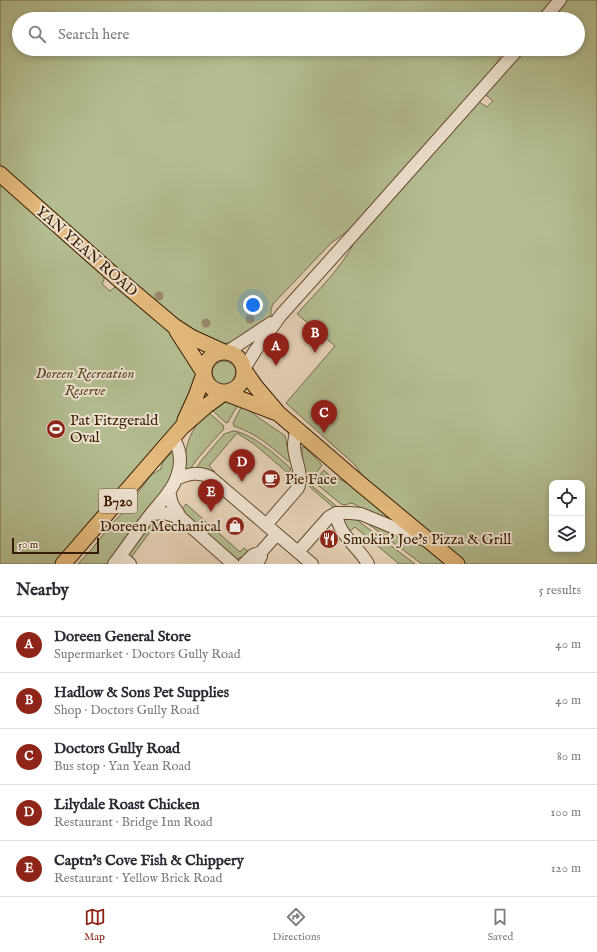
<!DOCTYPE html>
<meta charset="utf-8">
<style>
:root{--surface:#fff;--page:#f2f2f3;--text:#2b2b33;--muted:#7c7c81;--line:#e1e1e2;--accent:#8f2418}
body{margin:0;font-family:"IM FELL English",serif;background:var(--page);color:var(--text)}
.controls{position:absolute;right:12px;bottom:12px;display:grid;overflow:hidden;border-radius:8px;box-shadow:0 2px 6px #0003}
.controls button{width:36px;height:36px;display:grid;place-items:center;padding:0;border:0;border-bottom:1px solid var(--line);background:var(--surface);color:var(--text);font:20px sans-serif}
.scale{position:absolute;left:12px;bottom:10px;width:87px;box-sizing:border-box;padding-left:4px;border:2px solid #371c00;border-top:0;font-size:11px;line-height:14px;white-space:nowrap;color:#371c00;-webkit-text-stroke:3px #efe2d1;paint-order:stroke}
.you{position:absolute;left:253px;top:305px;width:14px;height:14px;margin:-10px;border:3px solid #fff;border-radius:50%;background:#1a73e8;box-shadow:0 0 0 6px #1a73e833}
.badge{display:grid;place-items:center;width:26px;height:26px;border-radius:50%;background:var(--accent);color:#fff;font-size:13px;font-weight:700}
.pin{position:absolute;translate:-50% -33px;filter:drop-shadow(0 1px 2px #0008)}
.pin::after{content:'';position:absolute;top:21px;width:14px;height:12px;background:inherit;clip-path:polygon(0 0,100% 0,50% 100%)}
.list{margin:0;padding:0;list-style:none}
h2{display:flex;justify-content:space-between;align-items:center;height:52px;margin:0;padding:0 16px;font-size:17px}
h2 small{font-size:13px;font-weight:400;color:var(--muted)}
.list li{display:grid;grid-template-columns:26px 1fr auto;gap:12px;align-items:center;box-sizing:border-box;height:56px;padding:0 16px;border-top:1px solid var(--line)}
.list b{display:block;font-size:15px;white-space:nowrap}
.list p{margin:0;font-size:13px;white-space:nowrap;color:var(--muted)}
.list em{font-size:13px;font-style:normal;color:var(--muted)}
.icon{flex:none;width:22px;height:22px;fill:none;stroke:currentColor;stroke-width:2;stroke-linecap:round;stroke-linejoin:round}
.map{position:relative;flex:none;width:597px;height:564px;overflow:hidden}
.search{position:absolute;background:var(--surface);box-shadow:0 2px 6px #0003;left:12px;right:12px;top:12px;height:44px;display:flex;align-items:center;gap:10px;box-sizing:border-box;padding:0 14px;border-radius:22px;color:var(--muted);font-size:15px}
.sheet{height:332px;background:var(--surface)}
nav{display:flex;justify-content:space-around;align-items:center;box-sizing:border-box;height:56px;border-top:1px solid var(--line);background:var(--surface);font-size:11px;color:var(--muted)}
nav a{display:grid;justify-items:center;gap:2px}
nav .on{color:var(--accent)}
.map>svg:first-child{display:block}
.green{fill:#b3bd90;stroke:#756c48;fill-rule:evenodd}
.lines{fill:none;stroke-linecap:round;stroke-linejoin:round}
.minor-casing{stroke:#634a2e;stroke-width:14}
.major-casing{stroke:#371c00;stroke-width:17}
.minor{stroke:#efe2d1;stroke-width:12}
.major{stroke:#e4ba7c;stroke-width:15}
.tree{fill:#9b896a}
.labels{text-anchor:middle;stroke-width:4;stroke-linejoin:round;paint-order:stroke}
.shield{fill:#efe2d1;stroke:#6e573f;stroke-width:1}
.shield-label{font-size:14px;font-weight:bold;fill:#371c00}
.street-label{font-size:15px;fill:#371c00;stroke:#efe2d1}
.park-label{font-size:15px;font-style:italic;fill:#5c4c2b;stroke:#efe2d1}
.poi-label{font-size:15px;fill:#371c00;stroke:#efe2d1;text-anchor:start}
</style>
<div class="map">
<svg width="597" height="564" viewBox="0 0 597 564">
<rect width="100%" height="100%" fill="#e7d3b8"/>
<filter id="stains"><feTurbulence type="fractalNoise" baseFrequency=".005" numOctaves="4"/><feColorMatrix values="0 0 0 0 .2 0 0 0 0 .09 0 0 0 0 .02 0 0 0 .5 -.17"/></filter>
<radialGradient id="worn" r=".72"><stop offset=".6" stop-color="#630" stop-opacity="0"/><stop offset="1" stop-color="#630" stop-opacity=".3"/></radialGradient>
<path class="green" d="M 0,0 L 552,0 L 536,19 L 19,19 L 19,49 L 501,49 C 501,57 497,63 492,69 L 352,228 L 331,243 L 273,304 L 271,309 L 271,316 C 259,326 236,344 220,344 L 194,331 L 175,317 L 140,288 L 0,164 Z
M 566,0 L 597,0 L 597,564 L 467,564 L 371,484 L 366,480 L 354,464 L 286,403 L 335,346 L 297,314 C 318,290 342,268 356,239 L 479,102 L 487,107 L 493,101 L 487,96 L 486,92 L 523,49 L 578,49 L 578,19 L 549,19 ZM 552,483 L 582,483 L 582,549 L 552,549 Z
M 0,180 L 104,275 L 104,280 L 102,284 L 110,291 L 115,287 L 118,286 L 169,330 L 197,373 L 184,412 L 175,424 L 57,564 L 0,564 Z
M212 373a12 12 0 1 1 24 0a12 12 0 1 1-24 0Z
M 223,401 L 239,403 L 228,422 L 226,423 L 211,409 Z
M 243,404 C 255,417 272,426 285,436 L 290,461 L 288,461 C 269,445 257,434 234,426 L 233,422 L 234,421 Z
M 208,412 L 223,425 L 224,429 L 219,434 L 198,458 L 190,469 L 183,472 C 185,456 186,440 196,426 C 199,421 204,416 208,412 Z
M 233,431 C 250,432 279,457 291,469 L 288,473 L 254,444 L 237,433 L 209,466 L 215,472 L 213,473 L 196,469 L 201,461 L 224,434 Z
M 302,447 L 304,447 L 315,457 L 322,465 L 311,480 L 304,474 L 302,455 Z
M 173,452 L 176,453 L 174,470 L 169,483 L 154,501 L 108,564 L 78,564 L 92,549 L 109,527 L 126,509 L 151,475 L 161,469 C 161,462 168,456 173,452 Z
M 324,470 L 335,481 L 338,478 L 357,489 L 396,521 L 392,521 L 363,509 L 354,504 L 351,503 L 345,505 L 341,504 L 314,482 Z
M 306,481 L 340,509 L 335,508 L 333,507 L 310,487 Z
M 186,504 L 240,552 L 244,548 L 249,552 L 244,556 L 237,559 L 181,510 Z
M 163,517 L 160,523 L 155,525 L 130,559 L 126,555 L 153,520 L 156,519 Z
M 344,519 L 354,519 L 357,520 L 415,564 L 398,564 L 398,563 L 355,527 L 348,533 L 343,521 Z
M 368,522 L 420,543 L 448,564 L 422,564 L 367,523 Z"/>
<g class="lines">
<g class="minor-casing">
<path id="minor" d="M 544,19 L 560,0
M 227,352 L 271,323
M 244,369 L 255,351 L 281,315 L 359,228 L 518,49
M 176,479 C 188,474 198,471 210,477 L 312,564
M 169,491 L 172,504 L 181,518 L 233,564
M 336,513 C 338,535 358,546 368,564
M 151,514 L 164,513 L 181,518
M 266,525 L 298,488 C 304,474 294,460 294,445 C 294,439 296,434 297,429
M 261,552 L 277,534
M 298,552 L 329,517 L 336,513 L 350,513 L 361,514 L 422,539
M 121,556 L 130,564
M 114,564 C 127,547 138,530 151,514 C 159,504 172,491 176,479 C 182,464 182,451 173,438
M 244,564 L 253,555 L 261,552 L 261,556 L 257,564"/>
</g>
<g class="major-casing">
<path id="major" d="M 0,174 L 116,277 L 174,326 L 191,337 L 224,352
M 177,331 L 204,373
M204 372a20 20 0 1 1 40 0a20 20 0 1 1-40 0Z
M 244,370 L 256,387 L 279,414 L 358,482 L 457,564
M 225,393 L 277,413
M 185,420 L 196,396 L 204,374
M 63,564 L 182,427 L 206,406 L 224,393"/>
</g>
<use href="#minor" class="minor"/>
<use href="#major" class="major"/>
</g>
<g class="tree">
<circle cx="159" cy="296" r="4.5"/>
<circle cx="250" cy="319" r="4.5"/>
<circle cx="206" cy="323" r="4.5"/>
</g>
<defs>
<g id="stadium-disc" transform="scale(1)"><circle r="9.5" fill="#8f2418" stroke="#efe2d1"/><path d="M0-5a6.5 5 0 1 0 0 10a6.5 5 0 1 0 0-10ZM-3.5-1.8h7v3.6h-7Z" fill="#fff"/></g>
<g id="cafe-disc" transform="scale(1)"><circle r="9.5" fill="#8f2418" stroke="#efe2d1"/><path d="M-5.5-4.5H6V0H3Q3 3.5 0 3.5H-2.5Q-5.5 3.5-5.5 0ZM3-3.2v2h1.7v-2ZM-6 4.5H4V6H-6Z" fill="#fff"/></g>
<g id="shop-disc" transform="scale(1)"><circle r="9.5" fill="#8f2418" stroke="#efe2d1"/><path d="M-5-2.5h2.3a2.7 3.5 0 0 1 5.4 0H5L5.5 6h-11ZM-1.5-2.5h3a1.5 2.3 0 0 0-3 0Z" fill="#fff"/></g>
<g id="restaurant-disc" transform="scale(1)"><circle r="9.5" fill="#8f2418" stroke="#efe2d1"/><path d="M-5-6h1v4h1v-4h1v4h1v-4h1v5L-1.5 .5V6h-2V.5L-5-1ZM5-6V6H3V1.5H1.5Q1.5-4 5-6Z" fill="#fff"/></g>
</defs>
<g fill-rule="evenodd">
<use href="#stadium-disc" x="56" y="429"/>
<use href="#cafe-disc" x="271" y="479"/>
<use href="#shop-disc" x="235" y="526"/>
<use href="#restaurant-disc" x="329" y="539"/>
</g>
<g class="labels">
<rect class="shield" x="99" y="489" width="38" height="24" rx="3"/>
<g class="shield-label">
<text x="118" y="506">B720</text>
</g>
<g class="street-label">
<text transform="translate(87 251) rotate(41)" y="5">YAN YEAN ROAD</text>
</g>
<g class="park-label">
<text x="85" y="378">Doreen Recreation<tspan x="85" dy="17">Reserve</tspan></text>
</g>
<g class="poi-label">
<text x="70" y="425">Pat Fitzgerald<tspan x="70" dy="17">Oval</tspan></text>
<text x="285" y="484">Pie Face</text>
<text x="221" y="531" text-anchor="end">Doreen Mechanical</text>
<text x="343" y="544">Smokin' Joe's Pizza &amp; Grill</text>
</g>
</g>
<rect width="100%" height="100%" filter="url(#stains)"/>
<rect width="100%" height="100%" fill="url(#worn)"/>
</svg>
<div class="controls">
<button><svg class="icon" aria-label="locate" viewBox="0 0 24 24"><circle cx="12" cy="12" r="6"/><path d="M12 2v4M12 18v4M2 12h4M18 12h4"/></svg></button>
<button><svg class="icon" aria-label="layers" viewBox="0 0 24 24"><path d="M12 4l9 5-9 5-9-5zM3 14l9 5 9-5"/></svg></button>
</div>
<div class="scale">50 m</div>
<div class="you"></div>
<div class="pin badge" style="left:276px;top:366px">A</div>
<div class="pin badge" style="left:315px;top:353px">B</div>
<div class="pin badge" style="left:324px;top:433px">C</div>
<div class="pin badge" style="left:242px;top:482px">D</div>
<div class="pin badge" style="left:211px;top:512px">E</div>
<div class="search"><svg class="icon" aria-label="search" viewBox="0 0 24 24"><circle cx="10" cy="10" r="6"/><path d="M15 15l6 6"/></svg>Search here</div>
</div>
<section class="sheet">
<h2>Nearby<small>5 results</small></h2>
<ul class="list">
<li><span class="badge">A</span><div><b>Doreen General Store</b><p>Supermarket · Doctors Gully Road</p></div><em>40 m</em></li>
<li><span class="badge">B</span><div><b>Hadlow &amp; Sons Pet Supplies</b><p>Shop · Doctors Gully Road</p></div><em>40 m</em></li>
<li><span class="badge">C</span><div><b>Doctors Gully Road</b><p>Bus stop · Yan Yean Road</p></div><em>80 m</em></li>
<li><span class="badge">D</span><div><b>Lilydale Roast Chicken</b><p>Restaurant · Bridge Inn Road</p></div><em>100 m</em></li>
<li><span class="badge">E</span><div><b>Captn's Cove Fish &amp; Chippery</b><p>Restaurant · Yellow Brick Road</p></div><em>120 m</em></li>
</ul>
</section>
<nav>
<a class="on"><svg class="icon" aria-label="map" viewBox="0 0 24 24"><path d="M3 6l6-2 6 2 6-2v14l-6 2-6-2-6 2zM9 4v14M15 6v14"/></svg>Map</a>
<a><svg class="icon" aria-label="directions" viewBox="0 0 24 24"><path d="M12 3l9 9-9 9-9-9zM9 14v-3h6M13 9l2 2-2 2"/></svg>Directions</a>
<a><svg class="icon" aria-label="saved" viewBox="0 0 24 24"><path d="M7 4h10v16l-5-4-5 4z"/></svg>Saved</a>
</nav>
